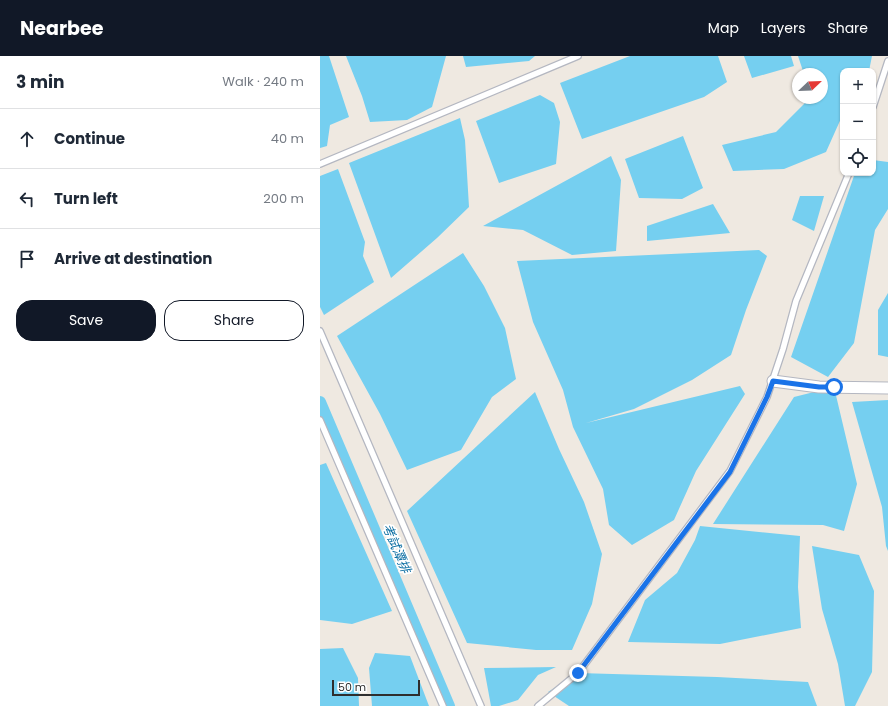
<!DOCTYPE html>
<meta charset="utf-8">
<style>
:root{--surface:#fff;--page:#f2f2f3;--text:#1f2937;--muted:#747a83;--line:#e0e1e3;--accent:#111827}
body{margin:0;font-family:Poppins,"Noto Sans TC",sans-serif;background:var(--page);color:var(--text)}
.controls{position:absolute;right:12px;top:12px;display:grid;overflow:hidden;border-radius:8px;box-shadow:0 1px 3px #0004}
.controls button{width:36px;height:36px;display:grid;place-items:center;padding:0;border:0;border-bottom:1px solid var(--line);background:var(--surface);color:var(--text);font:20px sans-serif}
.compass{position:absolute;left:472px;top:12px;width:36px;height:36px;border-radius:50%;background:var(--surface);box-shadow:0 1px 3px #0004;rotate:67deg}
.scale{position:absolute;left:12px;bottom:10px;width:88px;box-sizing:border-box;padding-left:4px;border:2px solid #2e2e2e;border-top:0;font-size:11px;line-height:14px;white-space:nowrap;color:#2e2e2e;-webkit-text-stroke:3px #fff;paint-order:stroke}
.stop{position:absolute;width:12px;height:12px;margin:-9px;border:3px solid #1a73e8;border-radius:50%;background:#fff}
.stop.end{background:#1a73e8;border-color:#fff;box-shadow:0 1px 4px #0008}
.list{margin:0;padding:0;list-style:none}
h2{display:flex;justify-content:space-between;align-items:center;height:52px;margin:0;padding:0 16px;font-size:17px}
h2 small{font-size:13px;font-weight:400;color:var(--muted)}
.list li{display:grid;grid-template-columns:26px 1fr auto;gap:12px;align-items:center;box-sizing:border-box;height:60px;padding:0 16px;border-top:1px solid var(--line)}
.list b{display:block;font-size:15px;white-space:nowrap}
.list em{font-size:13px;font-style:normal;color:var(--muted)}
.actions{display:flex;gap:8px;padding:12px 16px}
.actions a{flex:1;padding:9px 0;border:1px solid var(--accent);border-radius:16px;text-align:center;font-size:14px;color:var(--accent)}
.actions .main{background:var(--accent);color:#fff}
.icon{flex:none;width:22px;height:22px;fill:none;stroke:currentColor;stroke-width:2;stroke-linecap:round;stroke-linejoin:round}
.map{position:relative;flex:none;width:568px;height:650px;overflow:hidden}
header{display:flex;align-items:center;gap:24px;box-sizing:border-box;height:56px;padding:0 20px;background:var(--accent);color:#fff}
header strong{font-size:19px}
nav{display:flex;gap:22px;margin-inline-start:auto;font-size:14px}
main{display:flex}
aside{flex:1;background:var(--surface)}
.map>svg:first-child{display:block}
.water{fill:#75cff0}
.lines{fill:none;stroke-linecap:round;stroke-linejoin:round}
.canal{stroke:#75cff0;stroke-width:12}
.service-casing{stroke:#b4b7c1;stroke-width:8}
.minor-casing{stroke:#b4b7c1;stroke-width:13}
.service{stroke:#fff;stroke-width:5.5}
.minor{stroke:#fff;stroke-width:11}
.route{stroke:#1a73e8;stroke-width:5}
.labels{text-anchor:middle;stroke-width:3.5;stroke-linejoin:round;paint-order:stroke}
.water-label{font-size:13px;font-style:italic;fill:#0d6fa3;stroke:#fff}
</style>
<header>
<strong>Nearbee</strong>
<nav><a>Map</a><a>Layers</a><a>Share</a></nav>
</header>
<main>
<aside>
<h2>3 min<small>Walk · 240 m</small></h2>
<ul class="list">
<li><svg class="icon" aria-label="ahead" viewBox="0 0 24 24"><path d="M12 20V5M6 11l6-6 6 6"/></svg><div><b>Continue</b></div><em>40 m</em></li>
<li><svg class="icon" aria-label="left" viewBox="0 0 24 24"><path d="M17 20v-9H6M10 6l-5 5 5 5"/></svg><div><b>Turn left</b></div><em>200 m</em></li>
<li><svg class="icon" aria-label="arrive" viewBox="0 0 24 24"><path d="M6 21V4h12l-3 4 3 4H6"/></svg><div><b>Arrive at destination</b></div></li>
</ul>
<div class="actions"><a class="main">Save</a><a>Share</a></div>
</aside>
<div class="map">
<svg width="568" height="650" viewBox="0 0 568 650">
<rect width="100%" height="100%" fill="#efe9e1"/>
<path class="water" d="M 0,0 L 9,0 L 29,61 L 10,69 L 7,90 L 0,92 Z
M 26,0 L 126,0 L 112,51 L 87,64 L 50,66 L 42,40 Z
M 143,0 L 215,0 L 209,5 L 146,11 Z
M 310,0 L 398,0 L 407,26 L 384,41 L 262,83 L 240,27 Z
M 424,0 L 471,0 L 474,10 L 432,22 Z
M 478,0 L 552,0 L 549,15 L 523,15 L 523,58 L 506,96 L 464,113 L 413,115 L 402,89 L 456,76 L 490,42 L 502,42 L 502,18 L 484,18 Z
M 220,39 L 234,47 L 240,66 L 236,108 L 179,127 L 156,65 Z
M 140,62 L 145,84 L 149,151 L 117,182 L 71,222 L 29,107 Z
M 363,80 L 383,132 L 362,143 L 319,142 L 305,103 Z
M 291,100 L 301,124 L 296,195 L 252,199 L 203,174 L 163,170 Z
M 553,104 L 568,106 L 568,153 L 555,174 L 534,287 L 508,321 L 471,301 L 535,117 L 553,117 Z
M 18,113 L 45,186 L 43,200 L 54,226 L 4,259 L 0,251 L 0,120 Z
M 480,140 L 504,140 L 494,175 L 472,164 Z
M 393,148 L 410,177 L 327,185 L 327,170 Z
M 439,194 L 447,200 L 426,254 L 411,299 L 372,324 L 314,353 L 266,367 L 420,330 L 425,338 L 376,415 L 354,464 L 312,489 L 289,469 L 283,433 L 253,371 L 243,334 L 213,266 L 197,205 Z
M 143,197 L 164,230 L 185,272 L 196,323 L 172,341 L 141,394 L 87,414 L 60,358 L 17,280 Z
M 568,237 L 568,301 L 558,299 L 558,254 Z
M 514,331 L 537,428 L 524,475 L 503,469 L 393,468 L 474,341 Z
M 215,336 L 239,393 L 264,446 L 282,498 L 272,548 L 252,594 L 216,594 L 147,587 L 87,455 Z
M 568,344 L 568,495 L 566,490 L 562,451 L 532,346 Z
M 6,407 L 72,555 L 32,568 L 0,564 L 0,409 Z
M 380,470 L 480,480 L 478,531 L 481,572 L 400,588 L 308,586 L 325,544 L 357,517 L 375,484 Z
M 492,490 L 539,499 L 554,535 L 552,616 L 535,650 L 525,650 L 518,608 L 502,553 Z
M 23,592 L 38,622 L 39,650 L 0,650 L 0,593 Z
M 55,597 L 90,600 L 109,650 L 52,650 L 49,612 Z
M 236,611 L 218,619 L 198,644 L 179,650 L 171,650 L 164,612 Z
M 258,617 L 397,621 L 488,626 L 497,650 L 249,650 L 228,636 Z"/>
<g class="lines">
<path class="canal" d="M 0,346 L 129,650"/>
<g class="service-casing">
<path id="service" d="M 553,51 L 568,5
M 0,108 L 258,0
M 0,275 L 161,650
M 0,364 L 123,650
M 218,650 L 258,617 L 410,415 L 447,341 L 463,293 L 476,245 L 529,117"/>
</g>
<g class="minor-casing">
<path id="minor" d="M 453,325 L 499,331 L 568,332"/>
</g>
<use href="#service" class="service"/>
<use href="#minor" class="minor"/>
</g>
<g class="lines">
<path class="route" d="M 258,617 L 410,416 L 447,341 L 453,325 L 499,331 L 514,331"/>
</g>
<g class="labels">
<g class="water-label">
<text transform="translate(77 492) rotate(67)" y="5">考試潭排</text>
</g>
</g>
</svg>
<div class="controls">
<button>+</button>
<button>−</button>
<button><svg class="icon" aria-label="locate" viewBox="0 0 24 24"><circle cx="12" cy="12" r="6"/><path d="M12 2v4M12 18v4M2 12h4M18 12h4"/></svg></button>
</div>
<svg class="compass" viewBox="-18 -18 36 36"><path d="M0-13l5 13h-10z" fill="#e53935"/><path d="M0 13l5-13h-10z" fill="#747a83"/></svg>
<div class="scale">50 m</div>
<div class="stop" style="left:514px;top:331px"></div>
<div class="stop end" style="left:258px;top:617px"></div>
</div>
</main>
